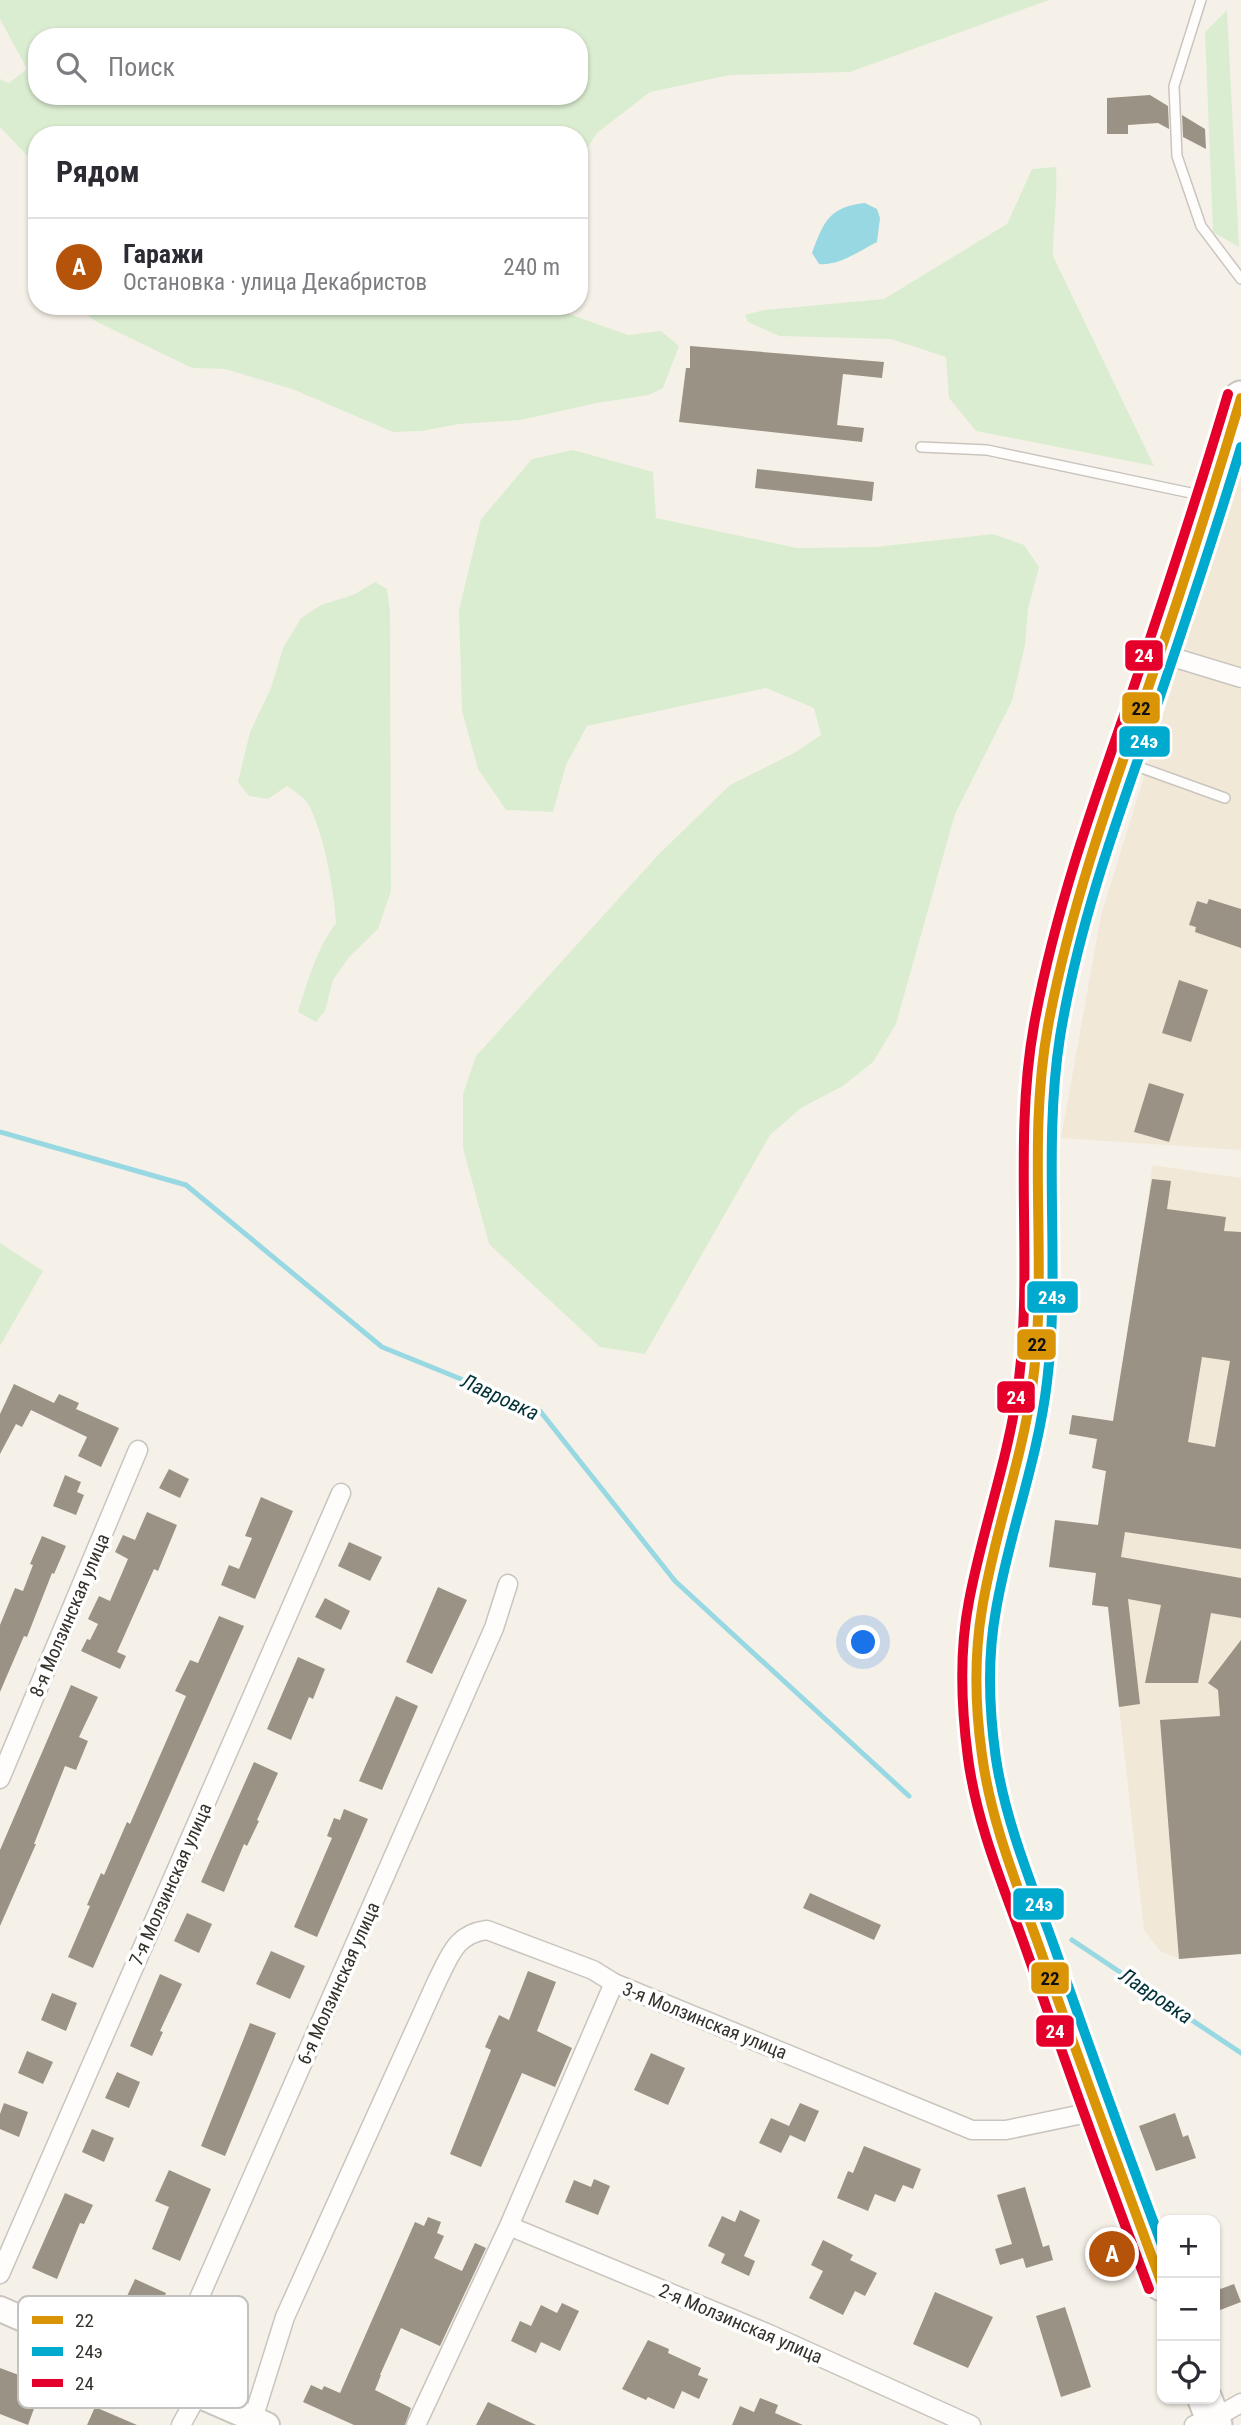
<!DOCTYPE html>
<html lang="ru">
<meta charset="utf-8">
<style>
:root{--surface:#fff;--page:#f2f2f3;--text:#2b2b33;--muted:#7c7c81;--line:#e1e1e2;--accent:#b45309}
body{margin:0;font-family:"Roboto Condensed",sans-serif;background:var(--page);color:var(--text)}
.controls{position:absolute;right:21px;bottom:21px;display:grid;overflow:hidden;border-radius:14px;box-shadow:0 2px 5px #0004}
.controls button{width:63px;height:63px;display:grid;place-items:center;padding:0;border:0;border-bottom:2px solid var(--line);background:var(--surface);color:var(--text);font:35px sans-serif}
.you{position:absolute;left:864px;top:1643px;width:24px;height:24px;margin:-18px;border:5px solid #fff;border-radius:50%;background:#1a73e8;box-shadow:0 0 0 10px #1a73e833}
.badge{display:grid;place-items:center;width:46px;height:46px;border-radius:50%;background:var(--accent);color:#fff;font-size:23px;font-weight:700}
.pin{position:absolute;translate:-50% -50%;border:4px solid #fff;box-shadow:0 2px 7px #0006}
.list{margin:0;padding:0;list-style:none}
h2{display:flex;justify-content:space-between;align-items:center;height:91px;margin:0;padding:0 28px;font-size:30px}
h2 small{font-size:23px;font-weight:400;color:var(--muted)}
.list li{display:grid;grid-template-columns:46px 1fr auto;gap:21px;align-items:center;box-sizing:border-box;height:98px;padding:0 28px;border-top:2px solid var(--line)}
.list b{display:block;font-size:26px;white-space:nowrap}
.list p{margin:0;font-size:23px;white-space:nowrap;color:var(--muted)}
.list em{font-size:23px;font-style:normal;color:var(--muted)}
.icon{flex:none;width:38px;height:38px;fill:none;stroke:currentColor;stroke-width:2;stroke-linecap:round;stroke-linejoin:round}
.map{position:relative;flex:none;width:1241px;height:2425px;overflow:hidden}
.search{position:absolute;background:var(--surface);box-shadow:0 2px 5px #0004;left:28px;top:28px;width:560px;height:77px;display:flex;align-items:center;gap:18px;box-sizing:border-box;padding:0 24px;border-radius:28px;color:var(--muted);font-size:26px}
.panel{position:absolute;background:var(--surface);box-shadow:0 2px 5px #0004;left:28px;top:126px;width:560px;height:189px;border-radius:28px}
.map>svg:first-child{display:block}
.built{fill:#f2e8d7}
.green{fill:#dbedd1;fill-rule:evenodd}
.water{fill:#98d8e2}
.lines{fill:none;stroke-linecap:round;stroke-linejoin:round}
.stream{stroke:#98d8e2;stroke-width:5}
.building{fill:#9a9284;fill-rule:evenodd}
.lane-casing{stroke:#c9c5be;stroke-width:12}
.street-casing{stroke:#c9c5be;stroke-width:21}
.secondary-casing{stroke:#c9c5be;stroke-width:28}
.highway-casing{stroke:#c9c5be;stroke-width:37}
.lane{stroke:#fefdfc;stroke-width:9}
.street{stroke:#fefdfc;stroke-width:18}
.secondary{stroke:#fefdfc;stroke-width:24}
.highway{stroke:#fefdfc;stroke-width:33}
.bus-1-casing{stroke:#fff;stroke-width:16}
.bus-2-casing{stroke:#fff;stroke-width:16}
.bus-3-casing{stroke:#fff;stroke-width:16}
.bus-1{stroke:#da9506;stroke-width:10}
.bus-2{stroke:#00a9ce;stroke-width:10}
.bus-3{stroke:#e4002b;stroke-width:10}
.labels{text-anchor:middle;stroke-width:7;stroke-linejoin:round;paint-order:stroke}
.street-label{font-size:19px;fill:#35322b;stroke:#fff}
.water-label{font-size:21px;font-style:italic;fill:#003137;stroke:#fff}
.key{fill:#fff;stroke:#c2c2bf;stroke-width:2}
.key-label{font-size:19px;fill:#35322b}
.line-badge{stroke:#fff;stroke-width:2.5}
.badge-label{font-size:19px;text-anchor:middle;font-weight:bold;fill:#fff}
.pale-badge-label{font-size:19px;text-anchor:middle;font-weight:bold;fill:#111}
</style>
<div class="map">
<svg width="1241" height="2425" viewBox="0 0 1241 2425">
<rect width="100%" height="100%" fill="#f6f1e8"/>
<path class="built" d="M 1241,444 L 1241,1150 L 1061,1138 L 1101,915 L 1198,603 Z
M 1152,1165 L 1241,1178 L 1241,1954 L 1179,1959 L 1160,1951 L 1144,1930 L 1108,1607 L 1092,1605 L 1104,1516 L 1099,1515 L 1145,1226 Z"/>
<path class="green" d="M 0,0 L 1049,0 L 850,72 L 730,75 L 650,92 L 597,133 L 579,161 L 579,135 L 37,135 L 37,166 L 0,127 L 0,79 L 9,83 L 27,69 L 0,19 ZM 37,37 L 579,37 L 579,96 L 37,96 Z
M 1227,10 L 1239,247 L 1213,232 L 1205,32 Z
M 1056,167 C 1058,197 1053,226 1053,256 L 1154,466 L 976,431 L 949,398 L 946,357 L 891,339 L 779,336 L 748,322 L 745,315 L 764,310 L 884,299 L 1007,224 L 1032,169 Z
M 75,306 L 556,306 L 569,314 L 628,335 L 661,331 L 679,346 L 663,388 L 649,395 L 597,403 L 521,420 L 459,424 L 422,431 L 393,432 L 292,389 L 225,369 L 192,368 L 97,322 Z
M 573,450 L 653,472 L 656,518 L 797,548 L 875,547 L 993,534 L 1024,545 L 1039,567 L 1028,609 L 1025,645 L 1012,701 L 955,814 L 896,1024 L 873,1062 L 843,1086 L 801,1108 L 770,1135 L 645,1354 L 600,1347 L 489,1244 L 463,1148 L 463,1094 L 476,1056 L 658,855 L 730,785 L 794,753 L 821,735 L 814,708 L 766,688 L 587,726 L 566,765 L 553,812 L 506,810 L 478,769 L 462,711 L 459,610 L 481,519 L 532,459 Z
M 375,582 L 387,589 L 390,611 L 391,891 L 378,929 L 350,956 L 333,980 L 325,1011 L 316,1022 L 298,1012 C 308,980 316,950 336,923 C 334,891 324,832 308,804 C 304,797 294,791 287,786 L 268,799 L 249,796 L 238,782 L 250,732 L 271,688 L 283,648 L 301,618 L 321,605 L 353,595 Z
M 0,1243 L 43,1271 L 0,1346 Z"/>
<path class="water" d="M 865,203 L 877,209 L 880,218 L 877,242 C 859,251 839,266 819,264 L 812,253 C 824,221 829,207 865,203 Z"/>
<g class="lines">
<path class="stream" d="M 0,1132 L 186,1185 L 382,1347 L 540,1411 L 675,1581 L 909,1796
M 1072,1940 L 1241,2053"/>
</g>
<path class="building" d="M 1150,95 L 1168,106 L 1169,129 L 1158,123 L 1128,125 L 1128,134 L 1107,134 L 1107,98 Z
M 1182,115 L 1205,129 L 1206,149 L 1183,137 Z
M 690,346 L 884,362 L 882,378 L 843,374 L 837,425 L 864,428 L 862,442 L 679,422 L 686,368 L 690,368 Z
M 757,469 L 874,482 L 872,501 L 755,488 Z
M 1209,899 L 1241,909 L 1241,948 L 1195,932 L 1196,927 L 1189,925 L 1197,901 L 1207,904 Z
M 1179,980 L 1208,990 L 1191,1042 L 1162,1033 Z
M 1149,1083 L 1184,1094 L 1169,1142 L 1134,1132 Z
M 1152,1179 L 1171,1181 L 1167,1209 L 1226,1217 L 1224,1231 L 1241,1232 L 1241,1549 L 1125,1532 L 1121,1557 L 1241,1578 L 1241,1618 L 1211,1613 L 1198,1683 L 1145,1683 L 1161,1605 L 1128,1599 L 1140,1704 L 1119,1707 L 1108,1607 L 1092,1605 L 1096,1573 L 1049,1567 L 1055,1520 L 1098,1525 L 1106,1471 L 1092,1468 L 1097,1439 L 1069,1434 L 1072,1415 L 1113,1421 ZM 1202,1357 L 1230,1361 L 1215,1447 L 1188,1442 Z
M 14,1384 L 54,1403 L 59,1394 L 79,1403 L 76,1409 L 119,1428 L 101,1467 L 78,1456 L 87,1437 L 31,1410 L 22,1427 L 16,1424 L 0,1454 L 0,1414 Z
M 169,1469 L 189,1479 L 180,1498 L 159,1488 Z
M 65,1475 L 81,1482 L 77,1492 L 84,1495 L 76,1515 L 53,1506 Z
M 261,1497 L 293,1511 L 255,1599 L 221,1585 L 229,1565 L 239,1569 L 252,1538 L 245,1536 Z
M 147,1512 L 177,1525 L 158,1571 L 154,1569 L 117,1652 L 126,1656 L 120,1669 L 81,1651 L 87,1639 L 90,1640 L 98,1624 L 88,1619 L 99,1596 L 110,1601 L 128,1559 L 115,1552 L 123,1535 L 135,1540 Z
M 42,1536 L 66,1546 L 54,1574 L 52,1573 L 27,1637 L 24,1636 L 0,1692 L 0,1625 L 15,1588 L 23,1591 L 33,1565 L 30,1564 Z
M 349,1542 L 382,1557 L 370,1581 L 338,1566 Z
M 438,1587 L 467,1600 L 432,1674 L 406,1662 Z
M 325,1598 L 350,1611 L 341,1630 L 315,1617 Z
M 219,1616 L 244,1626 L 93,1968 L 68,1957 L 90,1906 L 87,1905 L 101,1873 L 104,1875 L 127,1822 L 130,1824 L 186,1696 L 175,1691 L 190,1660 L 198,1663 Z
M 1241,1640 L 1241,1954 L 1179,1959 L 1160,1720 L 1220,1716 L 1218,1690 L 1208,1683 Z
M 298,1657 L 325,1669 L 313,1699 L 309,1697 L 291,1740 L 267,1729 Z
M 71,1685 L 98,1697 L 79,1737 L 88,1741 L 76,1770 L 65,1766 L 34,1844 L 36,1844 L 0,1926 L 0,1850 Z
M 396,1696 L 418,1706 L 382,1790 L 359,1781 Z
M 254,1762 L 278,1773 L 257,1820 L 259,1821 L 247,1846 L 244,1844 L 224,1892 L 201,1882 Z
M 344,1809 L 368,1819 L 317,1937 L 294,1927 L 332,1838 L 327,1836 L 334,1818 L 340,1820 Z
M 810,1893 L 881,1925 L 874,1940 L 803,1908 Z
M 187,1913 L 212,1924 L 199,1953 L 174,1941 Z
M 271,1951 L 305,1966 L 290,1999 L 256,1984 Z
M 528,1971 L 556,1982 L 537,2031 L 572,2048 L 555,2087 L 522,2073 L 481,2167 L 450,2154 L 491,2050 L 485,2047 L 499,2015 L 509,2020 Z
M 160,1974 L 182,1984 L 160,2031 L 163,2032 L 152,2056 L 130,2046 Z
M 52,1993 L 77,2003 L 66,2031 L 41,2020 Z
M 250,2023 L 276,2033 L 225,2156 L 201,2146 Z
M 27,2051 L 53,2062 L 43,2084 L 18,2073 Z
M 651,2053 L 685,2068 L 668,2105 L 634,2090 Z
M 117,2072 L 140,2082 L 129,2108 L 105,2098 Z
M 4,2103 L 28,2112 L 19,2137 L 0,2129 L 0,2114 Z
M 800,2103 L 819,2111 L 805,2142 L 790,2135 L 781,2153 L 759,2143 L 771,2118 L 789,2126 Z
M 1175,2113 L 1183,2137 L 1188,2135 L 1196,2158 L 1156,2171 L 1139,2126 Z
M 92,2129 L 114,2138 L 104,2162 L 82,2152 Z
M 864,2146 L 921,2169 L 913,2189 L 903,2185 L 895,2202 L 875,2194 L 868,2211 L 837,2198 L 848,2171 L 853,2173 Z
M 169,2170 L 211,2189 L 180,2261 L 152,2249 L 169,2207 L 155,2201 Z
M 594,2179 L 610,2186 L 598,2215 L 565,2202 L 574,2180 L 591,2187 Z
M 1025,2187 L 1043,2247 L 1049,2245 L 1053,2260 L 1026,2268 L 1023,2258 L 1000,2265 L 995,2249 L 1012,2244 L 997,2195 Z
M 65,2193 L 93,2205 L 84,2224 L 80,2223 L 57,2279 L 32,2268 Z
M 740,2210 L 760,2220 L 744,2256 L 755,2261 L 749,2276 L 721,2263 L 725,2254 L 708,2246 L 722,2216 L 735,2222 Z
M 428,2217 L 441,2222 L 437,2233 L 444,2236 L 434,2258 L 462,2271 L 475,2243 L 486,2248 L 440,2346 L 401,2328 L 380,2375 L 381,2375 L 375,2390 L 411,2408 L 405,2425 L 354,2425 L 303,2402 L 311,2385 L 322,2390 L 324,2386 L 340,2393 L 415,2222 L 424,2226 Z
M 823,2240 L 853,2255 L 850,2260 L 877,2273 L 865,2296 L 855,2291 L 843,2315 L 809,2298 L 823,2271 L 811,2265 Z
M 135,2279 L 166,2293 L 151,2325 L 120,2311 Z
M 1234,2284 L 1241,2302 L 1215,2312 L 1215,2291 Z
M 935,2292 L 993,2317 L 968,2368 L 913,2344 Z
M 562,2303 L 579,2311 L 560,2351 L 541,2342 L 536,2353 L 511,2341 L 520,2321 L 531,2326 L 541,2305 L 557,2313 Z
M 1065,2307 L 1091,2387 L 1061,2397 L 1036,2316 Z
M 648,2340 L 669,2349 L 668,2353 L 701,2368 L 698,2375 L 708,2379 L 699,2399 L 682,2391 L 674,2409 L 648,2397 L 646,2400 L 622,2389 Z
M 0,2368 L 43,2384 L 28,2425 L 0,2414 Z
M 760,2398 L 778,2405 L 775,2413 L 803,2425 L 732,2425 L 740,2406 L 754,2412 Z
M 488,2402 L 536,2425 L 476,2425 Z
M 95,2407 L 137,2425 L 87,2425 Z"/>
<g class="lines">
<g class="lane-casing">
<path id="lane" d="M 1201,0 L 1174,86 L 1177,156 L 1201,226 L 1241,279
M 921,447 L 987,450 L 1205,496
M 1128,763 L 1225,798"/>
</g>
<g class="street-casing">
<path id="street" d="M 1159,653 L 1241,678
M 0,1779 L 138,1450
M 509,2226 L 769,2334 L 971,2425
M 0,2274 L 341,1493
M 163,2380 L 494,1628 L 508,1584
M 253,2419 L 285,2317 L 437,1981 C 450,1956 455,1934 487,1930 L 593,1970 L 614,1983 L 972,2130 L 1006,2130 L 1097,2111
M 181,2425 L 198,2394
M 416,2425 L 509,2226 L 614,1983
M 1194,2425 L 1213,2419 L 1241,2403"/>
</g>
<g class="secondary-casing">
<path id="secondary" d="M 0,2309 L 267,2425"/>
</g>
<g class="highway-casing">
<path id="highway" d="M 1162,2284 L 1097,2111 L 991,1809 C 977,1742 970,1675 982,1607 C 996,1530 1024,1457 1033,1380 C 1048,1264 1026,1146 1047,1031 C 1059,967 1077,903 1095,840 C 1109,791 1129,744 1145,696 C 1179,597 1212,498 1241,398
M 1205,2399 L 1215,2425"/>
</g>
<use href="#lane" class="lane"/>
<use href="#street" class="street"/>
<use href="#secondary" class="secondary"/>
<use href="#highway" class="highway"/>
<g class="bus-1-casing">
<path id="bus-1" d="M 1162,2284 C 1121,2174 1080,2063 1041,1952 C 1018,1887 991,1823 982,1755 C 975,1706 974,1657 982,1609 C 994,1534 1021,1463 1032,1388 C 1049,1268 1026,1146 1048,1026 C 1069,913 1107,805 1145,697 C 1179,598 1211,498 1241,398"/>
</g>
<g class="bus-2-casing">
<path id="bus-2" d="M 1162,2245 C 1125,2146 1089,2046 1054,1946 C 1032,1885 1006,1823 996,1759 C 989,1710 987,1659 996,1610 C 1009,1533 1038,1460 1047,1382 C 1061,1267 1042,1151 1060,1037 C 1078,926 1117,819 1154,714 C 1184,625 1214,537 1241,447"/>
</g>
<g class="bus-3-casing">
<path id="bus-3" d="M 1149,2289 C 1107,2178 1067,2067 1028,1955 C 1005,1890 977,1826 968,1758 C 961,1705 959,1652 969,1601 C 983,1526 1010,1455 1019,1379 C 1033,1262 1013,1142 1034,1025 C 1054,915 1091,809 1128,704 C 1163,601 1197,498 1228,394"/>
</g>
<use href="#bus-1" class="bus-1"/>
<use href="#bus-2" class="bus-2"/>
<use href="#bus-3" class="bus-3"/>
</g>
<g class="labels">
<g class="street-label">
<text transform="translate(69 1615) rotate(-67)" y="7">8-я Молзинская улица</text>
<text transform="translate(170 1884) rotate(-66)" y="7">7-я Молзинская улица</text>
<text transform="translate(338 1983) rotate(-66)" y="7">6-я Молзинская улица</text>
<text transform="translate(705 2020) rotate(22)" y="7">3-я Молзинская улица</text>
<text transform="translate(741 2323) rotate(23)" y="7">2-я Молзинская улица</text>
</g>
<g class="water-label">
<text transform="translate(500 1397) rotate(25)" y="7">Лавровка</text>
<text transform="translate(1156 1996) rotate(34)" y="7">Лавровка</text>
</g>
</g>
<rect x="18" y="2296" width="230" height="112" rx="10" class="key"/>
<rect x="32" y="2316" width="31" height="8" fill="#da9506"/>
<rect x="32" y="2347" width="31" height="9" fill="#00a9ce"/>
<rect x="32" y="2379" width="31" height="8" fill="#e4002b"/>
<g class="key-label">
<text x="75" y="2327">22</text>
<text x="75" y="2358">24э</text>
<text x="75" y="2390">24</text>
</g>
<g class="line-badge">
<rect x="1124" y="639" width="40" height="33" rx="7" fill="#e4002b"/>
<rect x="1121" y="691" width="40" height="34" rx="7" fill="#da9506"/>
<rect x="1118" y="725" width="53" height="33" rx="7" fill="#00a9ce"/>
<rect x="1026" y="1280" width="53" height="34" rx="7" fill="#00a9ce"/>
<rect x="1016" y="1328" width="41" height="33" rx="7" fill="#da9506"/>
<rect x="996" y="1380" width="40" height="34" rx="7" fill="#e4002b"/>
<rect x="1012" y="1887" width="53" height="34" rx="7" fill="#00a9ce"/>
<rect x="1030" y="1961" width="40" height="34" rx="7" fill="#da9506"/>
<rect x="1035" y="2014" width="40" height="34" rx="7" fill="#e4002b"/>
</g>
<g class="badge-label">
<text x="1144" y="662">24</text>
<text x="1144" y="748">24э</text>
<text x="1052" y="1304">24э</text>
<text x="1016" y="1404">24</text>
<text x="1039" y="1911">24э</text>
<text x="1055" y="2038">24</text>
</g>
<g class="pale-badge-label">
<text x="1141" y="715">22</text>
<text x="1037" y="1351">22</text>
<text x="1050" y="1985">22</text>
</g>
</svg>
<div class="controls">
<button>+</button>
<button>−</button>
<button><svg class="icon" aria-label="locate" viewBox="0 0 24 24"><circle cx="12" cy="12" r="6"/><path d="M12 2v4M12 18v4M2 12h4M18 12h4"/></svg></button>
</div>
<div class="you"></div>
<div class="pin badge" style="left:1112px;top:2254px">A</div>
<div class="search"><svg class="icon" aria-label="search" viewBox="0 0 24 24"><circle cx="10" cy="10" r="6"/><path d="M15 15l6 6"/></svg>Поиск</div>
<section class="panel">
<h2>Рядом<small></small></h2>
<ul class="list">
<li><span class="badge">A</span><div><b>Гаражи</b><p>Остановка · улица Декабристов</p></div><em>240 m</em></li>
</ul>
</section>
</div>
